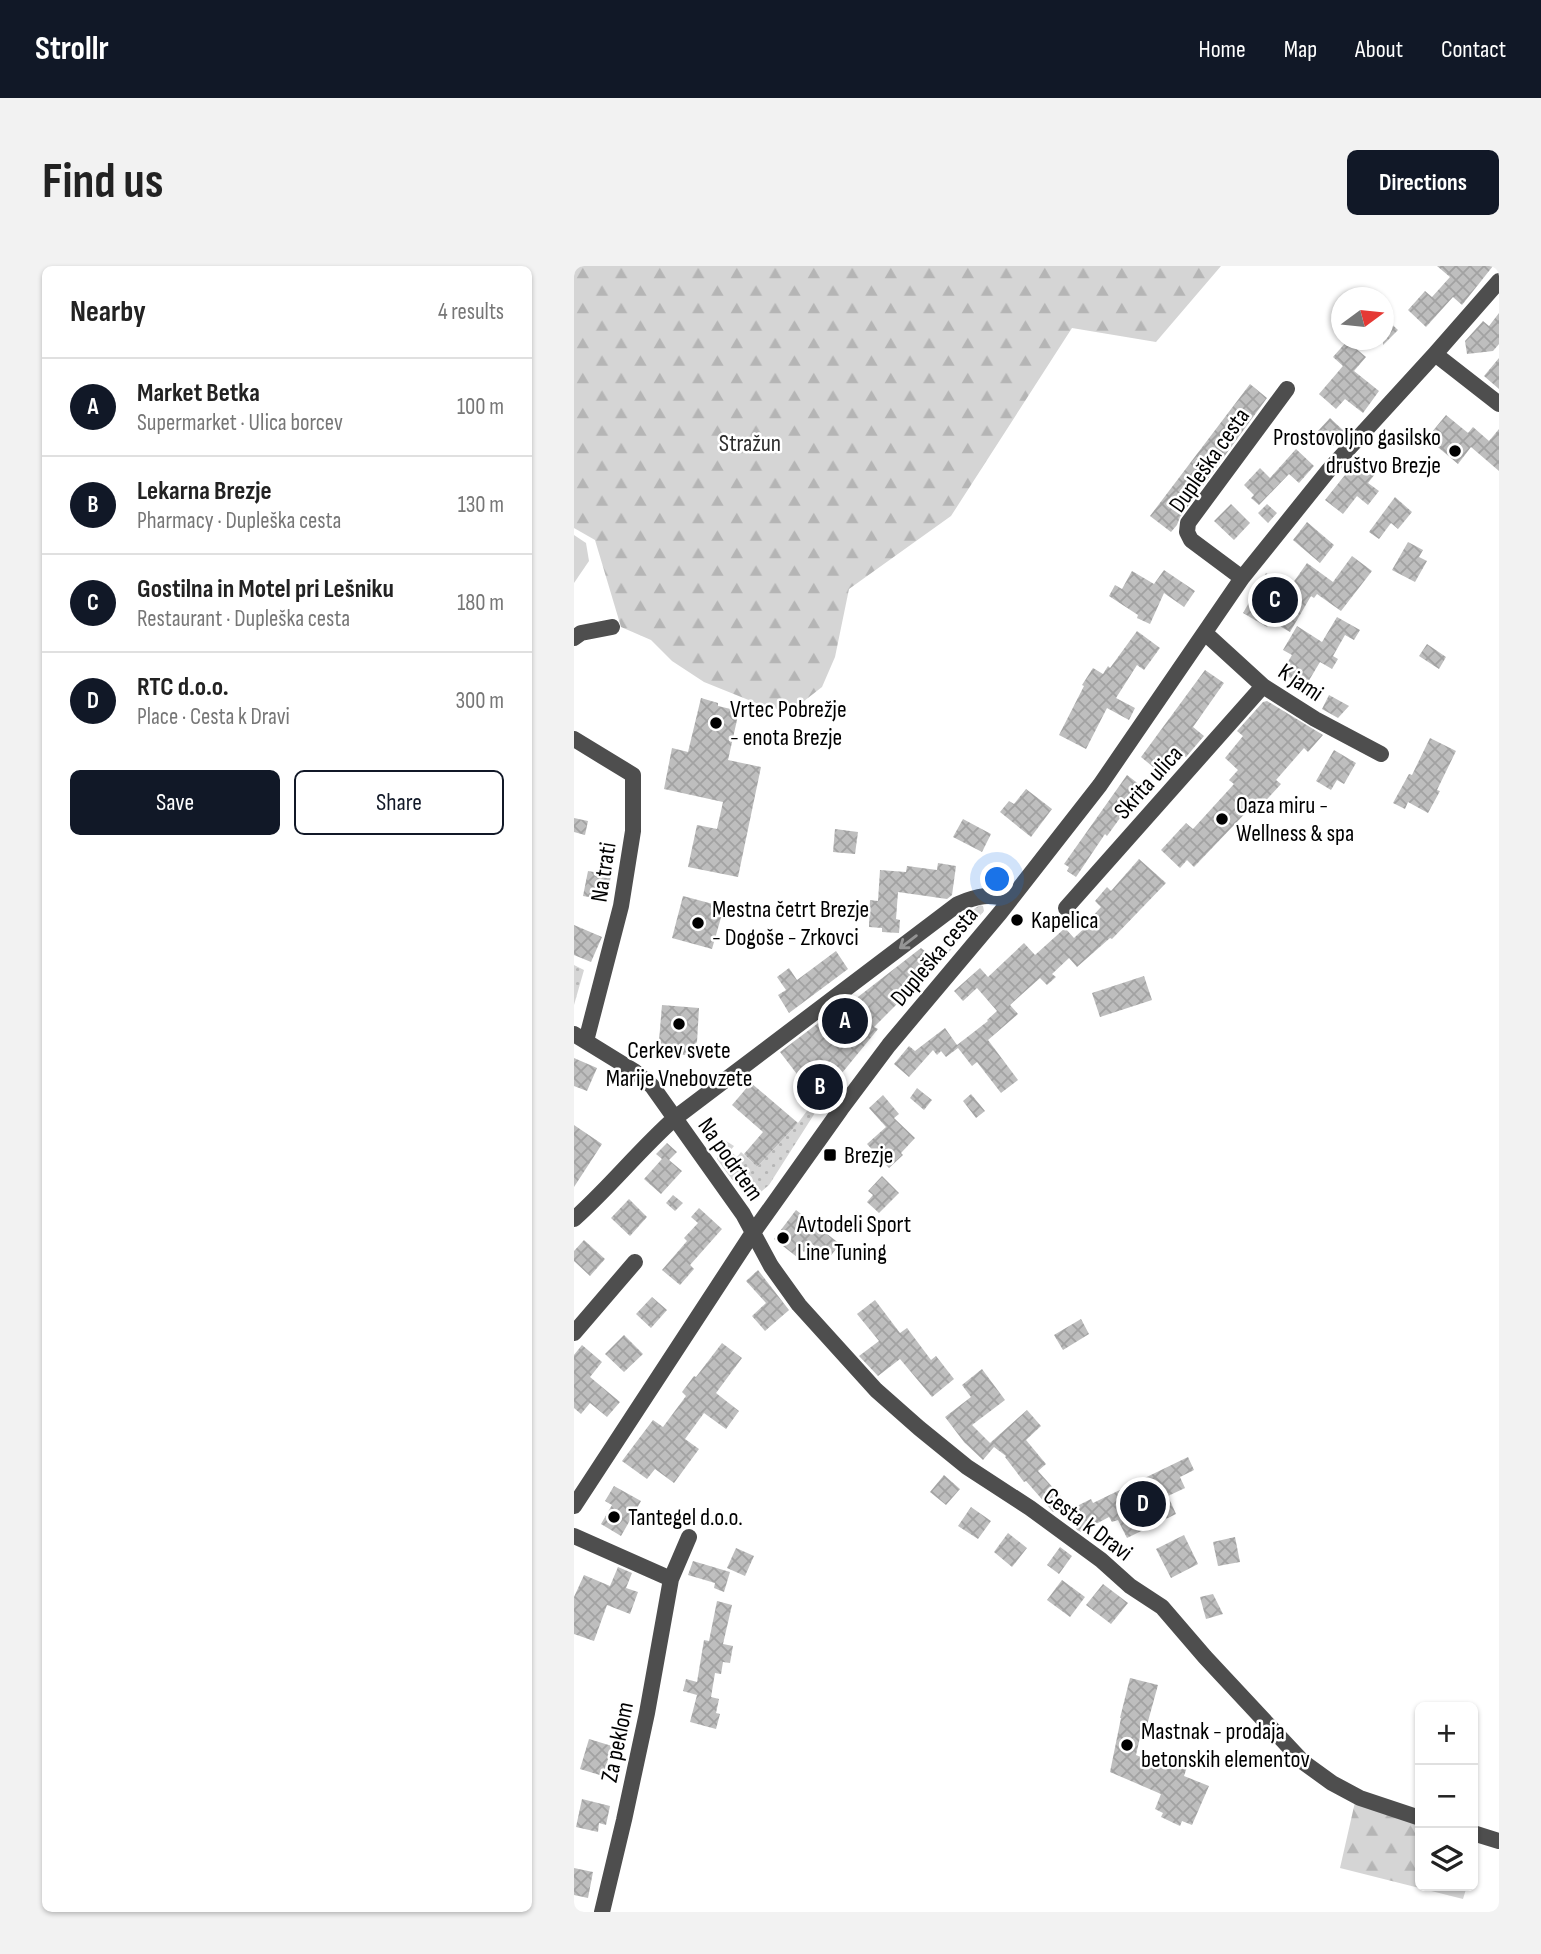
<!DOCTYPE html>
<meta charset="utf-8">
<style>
:root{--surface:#fff;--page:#f2f2f2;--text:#222;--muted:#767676;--line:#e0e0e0;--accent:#111827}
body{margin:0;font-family:"Sofia Sans Condensed",sans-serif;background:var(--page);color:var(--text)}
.controls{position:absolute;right:21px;bottom:21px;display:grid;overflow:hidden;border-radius:10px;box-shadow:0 2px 5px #0004}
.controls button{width:63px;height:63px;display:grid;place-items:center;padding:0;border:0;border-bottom:2px solid var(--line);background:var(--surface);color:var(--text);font:35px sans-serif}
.compass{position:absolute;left:757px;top:21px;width:63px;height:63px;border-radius:50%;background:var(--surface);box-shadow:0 2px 5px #0004;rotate:75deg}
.you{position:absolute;left:424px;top:614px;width:24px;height:24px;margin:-18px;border:5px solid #fff;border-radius:50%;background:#1a73e8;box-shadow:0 0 0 10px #1a73e833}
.badge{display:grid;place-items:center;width:46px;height:46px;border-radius:50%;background:var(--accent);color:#fff;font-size:23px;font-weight:700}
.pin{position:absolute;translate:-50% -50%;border:4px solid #fff;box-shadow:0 2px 7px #0006}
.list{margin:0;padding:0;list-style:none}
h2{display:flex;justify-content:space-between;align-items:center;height:91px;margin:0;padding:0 28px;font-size:30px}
h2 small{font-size:23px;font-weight:400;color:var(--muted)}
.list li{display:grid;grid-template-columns:46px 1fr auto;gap:21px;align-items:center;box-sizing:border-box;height:98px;padding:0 28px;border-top:2px solid var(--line)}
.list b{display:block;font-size:26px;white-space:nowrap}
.list p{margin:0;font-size:23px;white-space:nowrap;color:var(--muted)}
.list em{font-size:23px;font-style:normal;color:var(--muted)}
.actions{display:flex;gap:14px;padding:21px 28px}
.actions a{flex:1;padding:16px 0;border:2px solid var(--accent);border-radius:10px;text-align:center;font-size:24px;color:var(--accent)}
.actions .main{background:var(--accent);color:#fff}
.icon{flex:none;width:38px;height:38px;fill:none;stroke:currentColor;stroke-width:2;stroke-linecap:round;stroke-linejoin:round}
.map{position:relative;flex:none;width:925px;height:1646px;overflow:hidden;border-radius:10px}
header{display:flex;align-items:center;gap:42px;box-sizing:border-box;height:98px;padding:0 35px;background:var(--accent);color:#fff}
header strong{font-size:33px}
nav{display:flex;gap:38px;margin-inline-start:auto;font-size:24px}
.intro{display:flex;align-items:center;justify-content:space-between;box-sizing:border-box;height:168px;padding:0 42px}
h1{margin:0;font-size:49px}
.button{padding:18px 32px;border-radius:10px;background:var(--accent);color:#fff;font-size:24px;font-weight:700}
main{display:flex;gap:42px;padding:0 42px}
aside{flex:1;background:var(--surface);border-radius:10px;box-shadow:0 2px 5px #0004}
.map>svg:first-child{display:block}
.grass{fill:url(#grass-dots)}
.forest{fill:url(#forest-firs)}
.garden{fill:#d5d5d5}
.building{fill:url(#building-cross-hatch)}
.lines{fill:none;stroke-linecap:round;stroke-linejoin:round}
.minor{stroke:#4e4e4e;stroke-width:16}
.oneway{stroke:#959595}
.poi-dot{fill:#000;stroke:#fff;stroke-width:2.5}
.labels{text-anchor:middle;stroke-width:5;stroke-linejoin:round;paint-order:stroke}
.poi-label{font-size:24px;fill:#000;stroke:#fff;text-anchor:start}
.park-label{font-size:24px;fill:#2c2c2c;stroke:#fff}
.street-label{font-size:24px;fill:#000;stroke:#fff}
</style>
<header>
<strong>Strollr</strong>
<nav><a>Home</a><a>Map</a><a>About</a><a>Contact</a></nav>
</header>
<div class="intro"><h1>Find us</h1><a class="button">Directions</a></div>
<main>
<aside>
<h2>Nearby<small>4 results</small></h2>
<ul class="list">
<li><span class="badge">A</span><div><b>Market Betka</b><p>Supermarket · Ulica borcev</p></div><em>100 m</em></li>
<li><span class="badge">B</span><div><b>Lekarna Brezje</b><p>Pharmacy · Dupleška cesta</p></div><em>130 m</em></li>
<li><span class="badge">C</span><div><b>Gostilna in Motel pri Lešniku</b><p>Restaurant · Dupleška cesta</p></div><em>180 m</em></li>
<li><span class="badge">D</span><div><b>RTC d.o.o.</b><p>Place · Cesta k Dravi</p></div><em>300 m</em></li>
</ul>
<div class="actions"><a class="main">Save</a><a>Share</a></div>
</aside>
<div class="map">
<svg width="925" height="1646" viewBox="0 0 925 1646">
<defs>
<pattern id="grass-dots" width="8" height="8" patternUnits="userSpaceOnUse" patternTransform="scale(1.75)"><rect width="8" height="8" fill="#d5d5d5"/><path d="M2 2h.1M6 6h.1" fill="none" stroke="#b5b5b5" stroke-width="1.8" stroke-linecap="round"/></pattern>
<pattern id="forest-firs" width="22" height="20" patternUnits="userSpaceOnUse" patternTransform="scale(1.75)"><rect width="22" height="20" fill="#d5d5d5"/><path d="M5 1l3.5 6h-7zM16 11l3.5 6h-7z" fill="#b5b5b5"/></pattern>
<pattern id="building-cross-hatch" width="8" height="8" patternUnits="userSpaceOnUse" patternTransform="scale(1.75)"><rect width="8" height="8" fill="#bebebe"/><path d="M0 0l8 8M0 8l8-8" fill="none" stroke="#a2a2a2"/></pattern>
</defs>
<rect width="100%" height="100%" fill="#fff"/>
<path class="grass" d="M 406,639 L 409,640 L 410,645 L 359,705 L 333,730 L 365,696 L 400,654 L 397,645 Z
M 0,699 L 10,704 L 0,739 Z
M 241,834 L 246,839 L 195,919 C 190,923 186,928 180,929 C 168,931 150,902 143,893 L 143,887 L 152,875 L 160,880 L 156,885 L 163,891 L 167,886 L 183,901 L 224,857 Z"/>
<path class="forest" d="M 0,0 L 647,0 L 582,76 L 498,62 L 377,250 L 275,323 L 261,391 L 248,421 L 216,446 L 187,439 L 130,416 L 98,395 L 77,374 L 47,361 L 21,274 L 0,262 Z
M 781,1536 L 846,1557 L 846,1620 L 893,1620 L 889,1633 L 766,1602 Z"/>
<path class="garden" d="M 0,269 L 12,277 L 15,295 L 0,317 Z"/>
<path class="building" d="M 863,0 L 919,0 L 888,39 L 879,31 L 852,61 L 834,44 L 851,25 L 858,31 L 876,11 Z
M 925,47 L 925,78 L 919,85 L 893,88 L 891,75 L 909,55 L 915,60 Z
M 809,50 L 824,64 L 809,79 Z
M 773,75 L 792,91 L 780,105 L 805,125 L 789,147 L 771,133 L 762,143 L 745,128 L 769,100 L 759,91 Z
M 925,92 L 925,123 L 910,110 Z
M 676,118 L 693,132 L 606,251 L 603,259 L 597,266 L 576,250 Z
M 872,149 L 894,167 L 899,161 L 915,175 L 925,163 L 925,205 L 897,181 L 884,198 L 853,172 Z
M 756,152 L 771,166 L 759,180 L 743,166 Z
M 722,183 L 740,200 L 725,217 L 715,208 L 685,239 L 677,232 L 680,229 L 670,219 L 686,202 L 696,212 Z
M 783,194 L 801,208 L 794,217 L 805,225 L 794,239 L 783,230 L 769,248 L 751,234 Z
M 821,231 L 838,246 L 824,263 L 817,257 L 805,273 L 795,266 Z
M 657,238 L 676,257 L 660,274 L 640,255 Z
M 693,238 L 703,247 L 694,257 L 684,247 Z
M 733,256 L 760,279 L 746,297 L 719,274 Z
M 834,276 L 849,284 L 845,291 L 853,295 L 841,316 L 818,304 Z
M 778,290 L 798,305 L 767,345 L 743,328 L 740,332 L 737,330 L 716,366 L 697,355 L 693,361 L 669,347 L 692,307 L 716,321 L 733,297 L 759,316 Z
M 590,304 L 621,325 L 610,341 L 590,327 L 576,358 L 563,352 L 564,349 L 535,330 L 541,319 L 548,323 L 558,305 L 580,318 Z
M 763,351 L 786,364 L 780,374 L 771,369 L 759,390 L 764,393 L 758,403 L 746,396 L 728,426 L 715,419 L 718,413 L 708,406 L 718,389 L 709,384 L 723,360 L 748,376 Z
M 563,365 L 586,382 L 570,404 L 563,399 L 542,432 L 561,442 L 555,454 L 533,442 L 512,483 L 485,469 L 510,420 L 508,419 L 519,402 L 529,408 L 534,400 L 536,402 Z
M 853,378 L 872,391 L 865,403 L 845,390 Z
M 631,404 L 650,417 L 619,461 L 630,470 L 612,491 L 607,488 L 601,494 L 596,490 L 584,505 L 567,491 Z
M 755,429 L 775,440 L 764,452 L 748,443 Z
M 127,432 L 144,437 L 144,440 L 165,445 L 154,494 L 187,501 L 164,611 L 114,601 L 123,559 L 143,563 L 149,536 L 90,523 L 98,482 L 114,486 Z
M 693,435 L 749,469 L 734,486 L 730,482 L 702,514 L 707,518 L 686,541 L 681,537 L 620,601 L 613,594 L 606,602 L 587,584 L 612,557 L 619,563 L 660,518 L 655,514 L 664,504 L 651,492 L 669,470 L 663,465 L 689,436 Z
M 856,472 L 882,485 L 863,524 L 866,525 L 854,547 L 834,536 L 831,543 L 819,537 L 835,508 L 838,509 Z
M 760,484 L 782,497 L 770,518 L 763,514 L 757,524 L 742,515 Z
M 553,509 L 571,523 L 556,542 L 554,541 L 533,570 L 531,568 L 502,611 L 493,605 L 495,601 L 490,598 Z
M 452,523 L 478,543 L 457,571 L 426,546 L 435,535 L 440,538 Z
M 0,552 L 14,555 L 11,569 L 0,566 Z
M 389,553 L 417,568 L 408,586 L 379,571 Z
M 261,563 L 284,566 L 281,588 L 259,586 Z
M 565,593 L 592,617 L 538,673 L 536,672 L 503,701 L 495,692 L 478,708 L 482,711 L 473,719 L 466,712 L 436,739 L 444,748 L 414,774 L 444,814 L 427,827 L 403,796 L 398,800 L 384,782 L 372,791 L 367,785 L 363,789 L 359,784 L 335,811 L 320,798 L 335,780 L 341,785 L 371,762 L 383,779 L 414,755 L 413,754 L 423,745 L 403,722 L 389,735 L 380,725 L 406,702 L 414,711 L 450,677 L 461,689 L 491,662 L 500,672 L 518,655 L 516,653 L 527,641 L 521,635 L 533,621 L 537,625 Z
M 364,597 L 382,600 L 378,629 L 373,633 L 324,626 L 322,653 L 326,654 L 325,667 L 308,666 L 308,662 L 295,661 L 296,634 L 304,635 L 306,604 L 332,606 L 333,600 L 363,604 Z
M 14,605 L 37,609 L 33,634 L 9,630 Z
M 109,630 L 150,641 L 138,683 L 98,672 Z
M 0,659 L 28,671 L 17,696 L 0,689 Z
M 347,682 L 365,696 L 300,761 L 304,763 L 250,829 L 226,812 L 206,786 L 268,739 L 271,741 Z
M 262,685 L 274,703 L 215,747 L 204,729 L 212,724 L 203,711 L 215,702 L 223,714 Z
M 570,710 L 578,734 L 526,751 L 518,727 Z
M 88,739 L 125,742 L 123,776 L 111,789 L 94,788 L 85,775 Z
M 0,792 L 23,802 L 13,825 L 0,820 Z
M 177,817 L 224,857 L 183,901 L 170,888 L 189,866 L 158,839 Z
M 343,822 L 358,834 L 350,844 L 336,832 Z
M 397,828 L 411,845 L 402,852 L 389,835 Z
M 309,829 L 325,848 L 320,852 L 341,872 L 327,887 L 329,889 L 315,902 L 293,878 L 312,861 L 295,842 Z
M 0,859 L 28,878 L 0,921 Z
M 93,877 L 103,886 L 95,894 L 108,905 L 87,928 L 70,913 L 88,893 L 82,888 Z
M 308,910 L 325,927 L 305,947 L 293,936 L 299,929 L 294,925 Z
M 99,929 L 109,937 L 101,945 L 92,937 Z
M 55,933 L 73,951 L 56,970 L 37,952 Z
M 125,942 L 148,963 L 116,999 L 120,1003 L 106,1019 L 88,1004 L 113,975 L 110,972 L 124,957 L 117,951 Z
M 222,944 L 266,978 L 255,992 L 237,977 L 230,986 L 228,984 L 223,991 L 200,973 Z
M 10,974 L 31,993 L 16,1010 L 0,995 L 0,985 Z
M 184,1004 L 215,1044 L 191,1065 L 178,1050 L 192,1037 L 172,1015 Z
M 78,1031 L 93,1044 L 77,1062 L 62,1048 Z
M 301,1034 L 326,1067 L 333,1062 L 357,1094 L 362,1090 L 380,1113 L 358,1131 L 326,1093 L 304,1110 L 285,1090 L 305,1075 L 283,1048 Z
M 507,1053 L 515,1068 L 489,1084 L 480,1069 Z
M 50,1069 L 69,1088 L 50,1106 L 31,1088 Z
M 148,1077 L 168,1092 L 142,1127 L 165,1145 L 152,1163 L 130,1147 L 111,1173 L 125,1183 L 100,1217 L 81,1203 L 73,1213 L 48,1195 L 79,1154 L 89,1161 L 112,1130 L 108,1126 L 120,1110 L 122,1111 Z
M 8,1079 L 28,1096 L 16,1111 L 46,1136 L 33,1151 L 16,1137 L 7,1148 L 0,1142 L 0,1089 Z
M 408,1103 L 431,1134 L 398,1159 L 416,1177 L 453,1144 L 467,1160 L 452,1174 L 472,1198 L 464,1205 L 491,1235 L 479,1246 L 452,1215 L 450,1216 L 431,1191 L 432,1190 L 420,1181 L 409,1194 L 390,1176 L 371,1151 L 397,1131 L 388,1119 Z
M 614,1191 L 620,1204 L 606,1211 L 611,1222 L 594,1230 L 602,1248 L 553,1272 L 544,1254 L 538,1256 L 535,1251 L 507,1266 L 503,1264 L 493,1245 L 517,1233 L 519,1237 Z
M 370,1209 L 386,1223 L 372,1239 L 356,1226 Z
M 40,1220 L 67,1235 L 47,1270 L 27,1258 L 38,1239 L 31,1235 Z
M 397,1241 L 417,1255 L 404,1273 L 384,1260 Z
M 434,1267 L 453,1282 L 438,1301 L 420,1286 Z
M 610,1269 L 624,1298 L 597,1312 L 582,1283 Z
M 661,1271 L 666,1296 L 644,1300 L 639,1276 Z
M 486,1281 L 498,1290 L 485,1308 L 473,1299 Z
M 162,1282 L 180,1290 L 171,1310 L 153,1302 Z
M 119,1295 L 156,1306 L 150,1326 L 140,1322 L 141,1317 L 114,1309 Z
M 44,1301 L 58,1307 L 52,1322 L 64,1326 L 56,1348 L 33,1339 L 20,1375 L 0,1368 L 0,1331 L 10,1309 L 36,1320 Z
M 488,1314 L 511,1331 L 496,1351 L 473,1334 Z
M 529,1318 L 554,1337 L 537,1358 L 512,1339 Z
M 639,1328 L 649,1348 L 632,1353 L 626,1331 Z
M 143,1335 L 158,1339 L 149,1378 L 159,1380 L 156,1397 L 149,1396 L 147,1408 L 141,1407 L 137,1431 L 145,1433 L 142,1447 L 146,1448 L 142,1463 L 116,1456 L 123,1429 L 109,1425 L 112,1413 L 123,1416 L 130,1374 L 135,1375 Z
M 556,1412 L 584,1419 L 573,1459 L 569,1458 L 562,1489 L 595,1503 L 599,1495 L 613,1501 L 610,1510 L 635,1520 L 618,1559 L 608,1555 L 606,1560 L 587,1551 L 589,1547 L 581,1543 L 587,1528 L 536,1506 L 547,1452 L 546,1452 Z
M 15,1473 L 38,1480 L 29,1510 L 6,1503 Z
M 8,1533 L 36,1540 L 32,1559 L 25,1557 L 24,1566 L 2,1561 Z
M 0,1602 L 19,1606 L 14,1632 L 0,1629 Z"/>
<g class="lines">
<path class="minor" d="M 861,88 L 925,138
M 668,312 L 617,274 L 613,266 L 614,257 L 713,123
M 631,367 L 689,420 L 741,453 L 807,488
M 0,372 L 7,367 L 38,361
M 0,473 L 59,509 L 59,565 L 47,640 L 12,775
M 492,642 L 689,420
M 0,768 L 60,805 L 78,820 L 169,948 L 197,1000 L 225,1039 L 302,1124 L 345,1162 L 393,1201 L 456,1242 L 527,1294 L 556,1320 L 588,1341 L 631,1391 L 729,1496 L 758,1517 L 786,1532 L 846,1552
M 0,953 C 36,921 65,884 101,852 L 384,638 C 405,629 414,628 436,633
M 0,1067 L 61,996
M 0,1240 L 178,968 L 267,843 L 315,779 L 426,647 L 526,519 L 668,312 L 754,205 L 861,88 L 925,15
M 0,1270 L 97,1313
M 899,1567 L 925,1575
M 28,1646 L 50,1554 L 73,1447 L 97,1313 L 115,1271"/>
</g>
<defs><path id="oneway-shaft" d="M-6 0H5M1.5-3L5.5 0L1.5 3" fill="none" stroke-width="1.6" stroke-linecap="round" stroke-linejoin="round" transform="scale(1.75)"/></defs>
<use class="oneway" href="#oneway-shaft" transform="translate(334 676) rotate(143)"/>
<g class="poi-dot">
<circle cx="881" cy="185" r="7"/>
<circle cx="142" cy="457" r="7"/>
<circle cx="648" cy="553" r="7"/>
<circle cx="443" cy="654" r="7"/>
<circle cx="124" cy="657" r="7"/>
<circle cx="105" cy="758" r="7"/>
<rect x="249" y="882" width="14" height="14" rx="3.5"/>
<circle cx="209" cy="972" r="7"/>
<circle cx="40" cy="1251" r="7"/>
<circle cx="553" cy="1479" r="7"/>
</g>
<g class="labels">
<g class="poi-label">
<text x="867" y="179" text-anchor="end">Prostovoljno gasilsko<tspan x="867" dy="28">društvo Brezje</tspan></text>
<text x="156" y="451">Vrtec Pobrežje<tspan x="156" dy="28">- enota Brezje</tspan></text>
<text x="662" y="547">Oaza miru -<tspan x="662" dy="28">Wellness &amp; spa</tspan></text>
<text x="138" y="651">Mestna četrt Brezje<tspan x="138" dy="28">- Dogoše - Zrkovci</tspan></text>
<text x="457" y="662">Kapelica</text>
<text x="105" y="792" text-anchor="middle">Cerkev svete<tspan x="105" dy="28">Marije Vnebovzete</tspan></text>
<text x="270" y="897">Brezje</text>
<text x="223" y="966">Avtodeli Sport<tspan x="223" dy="28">Line Tuning</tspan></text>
<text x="54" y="1259">Tantegel d.o.o.</text>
<text x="567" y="1473">Mastnak - prodaja<tspan x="567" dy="28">betonskih elementov</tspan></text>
</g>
<g class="park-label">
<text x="176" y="185">Stražun</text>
</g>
<g class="street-label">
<text transform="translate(635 194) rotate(-55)" y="8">Dupleška cesta</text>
<text transform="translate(727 416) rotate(34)" y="8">K jami</text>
<text transform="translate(574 516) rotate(-48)" y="8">Skrita ulica</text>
<text transform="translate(29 606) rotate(-81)" y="8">Na trati</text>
<text transform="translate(360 690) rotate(-50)" y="8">Dupleška cesta</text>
<text transform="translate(157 893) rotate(55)" y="8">Na podrtem</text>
<text transform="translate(514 1258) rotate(37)" y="8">Cesta k Dravi</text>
<text transform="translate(43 1476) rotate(-78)" y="8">Za peklom</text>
</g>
</g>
</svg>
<div class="controls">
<button>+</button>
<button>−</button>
<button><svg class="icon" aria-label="layers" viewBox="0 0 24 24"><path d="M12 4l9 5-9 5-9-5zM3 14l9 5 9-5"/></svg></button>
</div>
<svg class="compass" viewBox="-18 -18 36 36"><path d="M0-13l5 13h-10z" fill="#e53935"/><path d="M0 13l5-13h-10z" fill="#767676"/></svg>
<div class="you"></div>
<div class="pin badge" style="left:271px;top:755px">A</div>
<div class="pin badge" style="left:246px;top:821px">B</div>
<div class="pin badge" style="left:701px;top:334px">C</div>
<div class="pin badge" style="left:569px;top:1238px">D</div>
</div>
</main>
